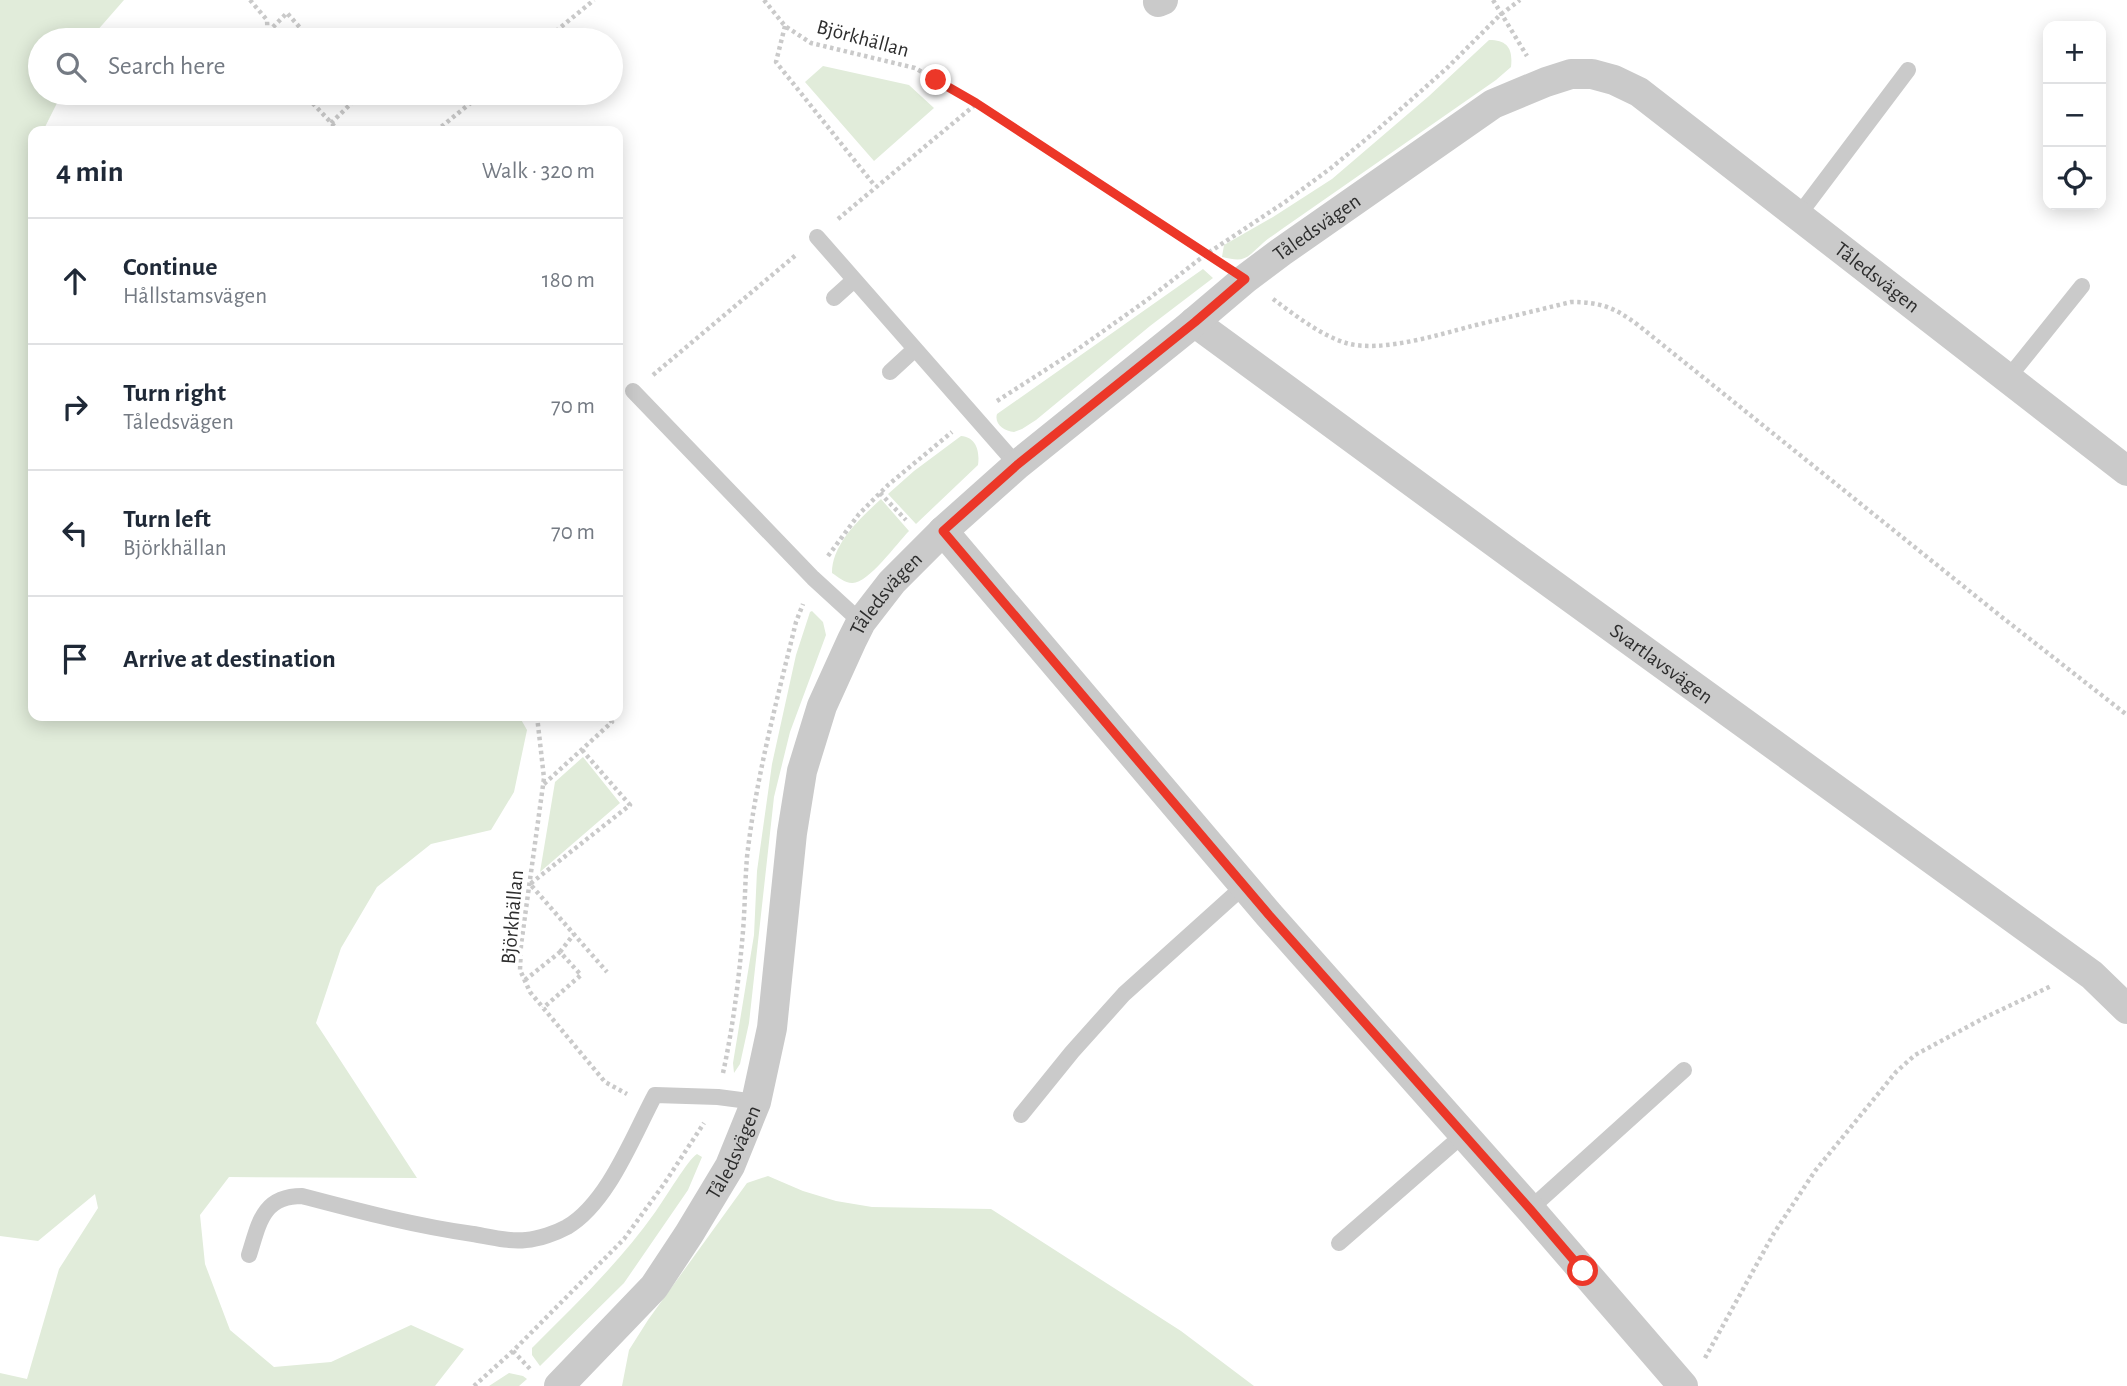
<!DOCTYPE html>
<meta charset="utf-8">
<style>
:root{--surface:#fff;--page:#f2f2f3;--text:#1f2937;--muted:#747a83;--line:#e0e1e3}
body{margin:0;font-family:"Alegreya Sans",sans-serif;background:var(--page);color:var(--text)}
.controls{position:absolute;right:21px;top:21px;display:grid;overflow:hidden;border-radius:14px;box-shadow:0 4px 18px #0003}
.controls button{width:63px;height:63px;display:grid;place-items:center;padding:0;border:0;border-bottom:2px solid var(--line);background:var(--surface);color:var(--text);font:35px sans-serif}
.stop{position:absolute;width:21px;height:21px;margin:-16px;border:5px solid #ec3728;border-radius:50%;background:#fff}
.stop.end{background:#ec3728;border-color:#fff;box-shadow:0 2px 7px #0008}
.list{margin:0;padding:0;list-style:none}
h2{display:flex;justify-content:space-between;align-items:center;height:91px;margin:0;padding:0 28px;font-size:30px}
h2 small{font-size:23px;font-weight:400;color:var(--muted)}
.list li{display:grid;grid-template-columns:46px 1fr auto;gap:21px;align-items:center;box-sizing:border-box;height:126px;padding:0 28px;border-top:2px solid var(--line)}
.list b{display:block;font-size:26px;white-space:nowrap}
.list p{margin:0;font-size:23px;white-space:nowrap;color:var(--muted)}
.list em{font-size:23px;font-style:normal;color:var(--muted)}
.icon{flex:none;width:38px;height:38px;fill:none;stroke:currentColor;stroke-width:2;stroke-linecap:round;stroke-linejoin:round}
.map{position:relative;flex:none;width:2127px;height:1386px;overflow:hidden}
.search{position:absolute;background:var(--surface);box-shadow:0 4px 18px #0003;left:28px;top:28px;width:595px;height:77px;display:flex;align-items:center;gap:18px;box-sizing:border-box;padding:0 24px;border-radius:38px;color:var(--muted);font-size:26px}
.panel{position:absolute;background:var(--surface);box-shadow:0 4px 18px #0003;left:28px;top:126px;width:595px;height:595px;border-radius:14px}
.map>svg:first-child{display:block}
.green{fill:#e1ecda}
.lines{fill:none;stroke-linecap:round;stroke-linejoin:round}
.path{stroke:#cacaca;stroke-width:4.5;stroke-dasharray:3.5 3.5;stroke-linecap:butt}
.service{stroke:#cacaca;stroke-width:16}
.minor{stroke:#cacaca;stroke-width:30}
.route{stroke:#ec3728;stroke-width:9}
.labels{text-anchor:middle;stroke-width:7;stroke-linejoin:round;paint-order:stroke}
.street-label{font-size:21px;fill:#2d2d2d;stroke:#fff}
</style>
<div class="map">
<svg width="2127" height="1386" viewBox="0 0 2127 1386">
<rect width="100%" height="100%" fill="#fff"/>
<path class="green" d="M 0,0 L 124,0 L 89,40 L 40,40 L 40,93 L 62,93 L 44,129 L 44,131 L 33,131 L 33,716 L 519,716 L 527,730 L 514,792 L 491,830 L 431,844 L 377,887 L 341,948 L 316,1023 L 417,1178 L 229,1177 L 200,1215 L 205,1264 L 230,1330 L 274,1367 L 331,1362 L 411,1325 L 464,1349 L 435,1386 L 0,1386 L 0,1373 L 27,1379 L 59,1269 L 98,1208 L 95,1194 L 38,1241 L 0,1236 Z
M 1489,40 C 1508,40 1513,49 1511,67 L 1496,80 L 1282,229 C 1275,234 1269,238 1263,243 C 1246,258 1246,263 1222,257 L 1224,245 L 1273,217 L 1332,179 L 1429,96 Z
M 823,66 L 909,85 L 934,108 L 874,161 L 805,82 Z
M 1203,269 L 1213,278 L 1150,326 L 1036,420 L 1022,429 L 1014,432 C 1004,431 994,424 997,414 Z
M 961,436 C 976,437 980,451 978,465 L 916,524 L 888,494 L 914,471 Z
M 881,499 L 909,531 C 897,543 868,584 852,583 C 845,583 838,577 832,573 C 832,543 861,518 881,499 Z
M 812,611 L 823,622 L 826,635 L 790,732 L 774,797 L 749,1023 L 740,1064 L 734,1073 L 733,1063 L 754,935 L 757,871 L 772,764 L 796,655 L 810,612 Z
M 583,757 L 620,803 L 540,872 L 555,782 Z
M 697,1154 L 702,1157 L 688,1190 L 624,1283 L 540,1366 L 532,1355 L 532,1348 C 577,1303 619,1263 656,1211 C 664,1200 689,1158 697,1154 Z
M 768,1176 L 803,1191 L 836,1201 L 872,1207 L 991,1209 L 1181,1331 L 1254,1386 L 622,1386 L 629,1350 L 648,1320 L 747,1183 Z
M 509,1373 L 523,1376 L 527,1379 L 519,1386 L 489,1386 Z"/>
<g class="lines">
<path class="path" d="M 250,0 L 267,20 L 268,40
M 764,0 L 785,26 L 811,43 L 915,68 L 976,103 L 1216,261
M 1493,0 L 1527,56
M 785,26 L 776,62 L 875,186
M 268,32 L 287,13 L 311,40
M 545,40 L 594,0
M 303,93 L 339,131
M 331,123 L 360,95 L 358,93
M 436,131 L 483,93
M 838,219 L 976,104
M 1273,299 C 1295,315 1320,335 1346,343 C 1380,353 1438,335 1472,326 C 1505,318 1538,310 1571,302 C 1600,302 1614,307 1638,325 L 2003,618 L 2127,715
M 653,375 L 797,254
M 997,401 L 1078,349 L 1147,300 L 1205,255 L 1285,202 L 1331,168 L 1376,131 L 1447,68 L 1500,15 L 1520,0
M 880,493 L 906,520
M 828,556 L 859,514 L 888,485 L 952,432
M 537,716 L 544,778 L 521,945 L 520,970 L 530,992 L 605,1082 L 627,1094
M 582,750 L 630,805 L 530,884 L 607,972
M 544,784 L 612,722 L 606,716
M 560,952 L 574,934
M 525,980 L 560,952 L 581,975 L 543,1008
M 723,1073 C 733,1027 739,979 743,931 C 745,906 745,881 747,857 C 756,777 777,700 796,622 L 803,604
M 513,1351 L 532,1371
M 1705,1358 L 1774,1233 L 1815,1171 L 1896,1072 L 1915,1055 L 1984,1018 L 2051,986
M 474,1386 L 513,1351 L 624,1239 L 664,1184 L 704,1123"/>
<path class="service" d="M 1798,216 L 1908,70
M 817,237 L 1017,465
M 834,298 L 854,280
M 890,372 L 915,349
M 2008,378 L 2082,286
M 633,391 L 813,578 L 861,622
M 1021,1115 L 1072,1052 L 1124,994 L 1244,886
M 1530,1209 L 1684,1070
M 1339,1243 L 1464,1134
M 249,1255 C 259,1224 262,1196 302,1196 C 359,1211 415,1226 473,1234 C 490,1237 509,1242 526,1240 C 539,1239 556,1233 567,1227 C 608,1203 633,1136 655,1095 L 718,1097 L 756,1102"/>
<g class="minor">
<path d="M 1158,2 L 1163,0"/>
<path id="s1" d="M 1194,322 L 1512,555 L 2092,975 L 2127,1009"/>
<path d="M 943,531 L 1269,915 L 1530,1209 L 1683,1386"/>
<path id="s2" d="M 559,1386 L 654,1287 L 689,1234 L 730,1166 L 756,1102 L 772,1028 L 792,833 L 802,771 L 822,706 L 852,640 L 861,622 L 892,582 L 943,531 L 1017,465 L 1186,329 L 1245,279 L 1281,252 L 1493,104 L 1546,82 L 1571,74 L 1592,74 L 1614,80 L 1639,92 L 2127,471"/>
</g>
</g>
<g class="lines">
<path class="route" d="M 936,80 L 976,103 L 1245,279 L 1195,322 L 1017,465 L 943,531 L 1269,915 L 1530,1209 L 1583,1271"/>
</g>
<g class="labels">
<g class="street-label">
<text transform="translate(863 38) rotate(15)" y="7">Björkhällan</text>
<text dy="7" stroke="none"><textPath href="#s2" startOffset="1449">Tåledsvägen</textPath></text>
<text dy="7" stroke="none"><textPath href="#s2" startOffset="2121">Tåledsvägen</textPath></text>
<text dy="7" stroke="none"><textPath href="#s2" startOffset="882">Tåledsvägen</textPath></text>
<text dy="7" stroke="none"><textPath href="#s1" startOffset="579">Svartlavsvägen</textPath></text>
<text transform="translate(512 917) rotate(-85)" y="7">Björkhällan</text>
<text dy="7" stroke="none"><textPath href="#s2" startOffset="294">Tåledsvägen</textPath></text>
</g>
</g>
</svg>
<div class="controls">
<button>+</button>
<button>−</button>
<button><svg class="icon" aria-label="locate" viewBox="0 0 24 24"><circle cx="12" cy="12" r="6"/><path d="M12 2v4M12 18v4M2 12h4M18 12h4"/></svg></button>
</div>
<div class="stop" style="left:1583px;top:1271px"></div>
<div class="stop end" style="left:936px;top:80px"></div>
<div class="search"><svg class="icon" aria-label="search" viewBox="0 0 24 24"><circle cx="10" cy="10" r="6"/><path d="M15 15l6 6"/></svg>Search here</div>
<section class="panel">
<h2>4 min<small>Walk · 320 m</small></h2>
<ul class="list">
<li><svg class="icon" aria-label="ahead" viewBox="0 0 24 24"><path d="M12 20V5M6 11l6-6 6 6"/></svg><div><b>Continue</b><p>Hållstamsvägen</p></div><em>180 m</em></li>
<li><svg class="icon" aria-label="right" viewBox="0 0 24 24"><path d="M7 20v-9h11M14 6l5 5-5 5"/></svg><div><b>Turn right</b><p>Tåledsvägen</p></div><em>70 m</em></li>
<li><svg class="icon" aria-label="left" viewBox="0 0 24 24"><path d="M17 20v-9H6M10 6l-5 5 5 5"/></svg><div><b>Turn left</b><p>Björkhällan</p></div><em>70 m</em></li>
<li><svg class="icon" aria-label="arrive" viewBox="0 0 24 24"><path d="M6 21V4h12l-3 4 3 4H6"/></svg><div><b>Arrive at destination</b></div></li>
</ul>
</section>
</div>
